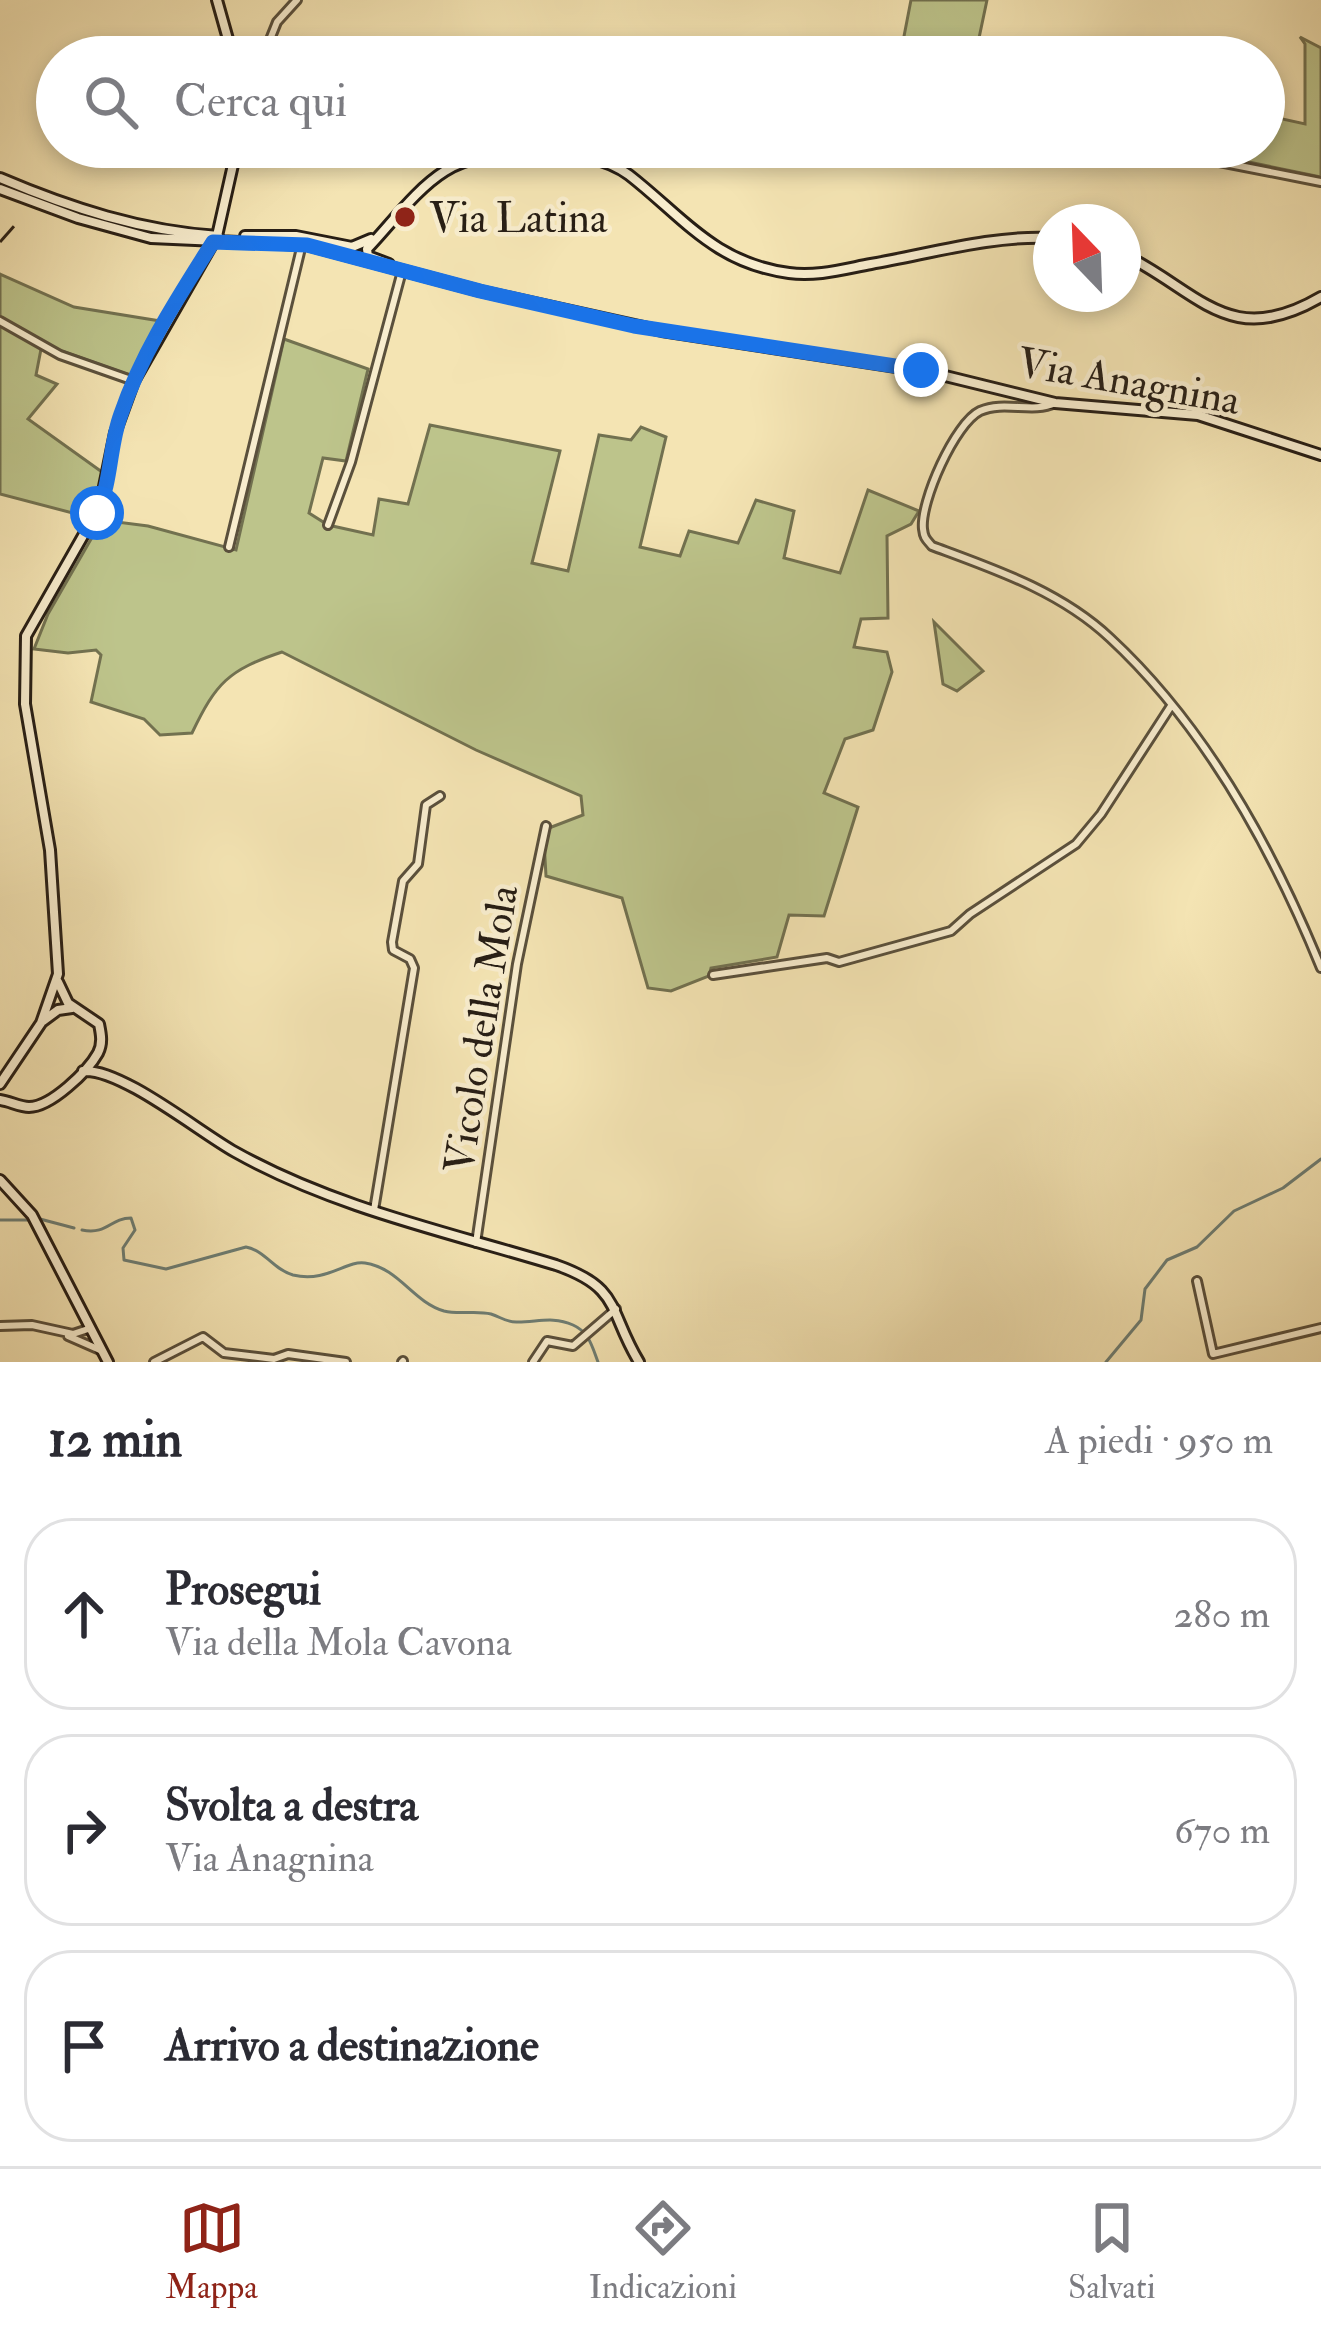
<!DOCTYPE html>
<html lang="it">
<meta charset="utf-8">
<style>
:root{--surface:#fff;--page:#f2f2f3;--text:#2b2b33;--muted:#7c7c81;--line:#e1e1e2;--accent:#8f2418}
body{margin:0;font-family:"IM FELL Double Pica",serif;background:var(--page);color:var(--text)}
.compass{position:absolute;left:1033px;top:204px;width:108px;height:108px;border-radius:50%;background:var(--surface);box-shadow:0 6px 18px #0003;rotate:337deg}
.stop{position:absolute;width:36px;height:36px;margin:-27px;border:9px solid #1a73e8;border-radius:50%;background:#fff}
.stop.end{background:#1a73e8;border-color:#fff;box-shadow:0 3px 12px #0008}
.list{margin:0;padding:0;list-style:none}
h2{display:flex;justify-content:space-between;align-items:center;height:156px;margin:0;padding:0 48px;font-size:51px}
h2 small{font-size:39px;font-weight:400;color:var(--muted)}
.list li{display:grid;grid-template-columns:78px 1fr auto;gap:36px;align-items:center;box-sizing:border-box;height:192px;margin:0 24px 24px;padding:0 24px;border:3px solid var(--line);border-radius:48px}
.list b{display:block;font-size:45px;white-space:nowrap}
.list p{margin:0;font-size:39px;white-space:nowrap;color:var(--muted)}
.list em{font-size:39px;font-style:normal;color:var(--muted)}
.icon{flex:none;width:66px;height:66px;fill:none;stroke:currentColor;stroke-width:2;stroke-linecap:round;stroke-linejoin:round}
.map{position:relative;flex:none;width:1321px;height:1362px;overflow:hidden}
.search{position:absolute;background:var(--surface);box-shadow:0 6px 18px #0003;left:36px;right:36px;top:36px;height:132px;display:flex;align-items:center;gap:30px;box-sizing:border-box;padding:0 42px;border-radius:66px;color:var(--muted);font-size:45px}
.sheet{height:804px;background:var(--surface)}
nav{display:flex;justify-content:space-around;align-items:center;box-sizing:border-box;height:168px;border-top:3px solid var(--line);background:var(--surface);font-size:33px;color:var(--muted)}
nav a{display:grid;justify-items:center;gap:6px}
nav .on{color:var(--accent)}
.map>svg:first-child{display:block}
.green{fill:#bdc48b;stroke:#727150;stroke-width:3}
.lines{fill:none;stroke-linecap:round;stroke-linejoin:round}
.stream{stroke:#6e7e74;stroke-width:3}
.street-casing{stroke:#5a503c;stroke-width:12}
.secondary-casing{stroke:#271e15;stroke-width:14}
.street{stroke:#f8edce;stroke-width:6}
.secondary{stroke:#f8edce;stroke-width:8}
.rail{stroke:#271e15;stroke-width:3;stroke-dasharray:21 21;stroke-linecap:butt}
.route{stroke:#1a73e8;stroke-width:15}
.poi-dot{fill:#8f2418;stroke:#f8edce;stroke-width:4.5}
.labels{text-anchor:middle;stroke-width:9;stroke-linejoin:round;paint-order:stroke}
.poi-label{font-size:42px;fill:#271e15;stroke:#f8edce;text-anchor:start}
.street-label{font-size:42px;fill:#271e15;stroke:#f8edce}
</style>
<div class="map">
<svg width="1321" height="1362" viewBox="0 0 1321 1362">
<rect width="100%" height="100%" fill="#f4e4b3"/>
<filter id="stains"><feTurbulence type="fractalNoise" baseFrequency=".00167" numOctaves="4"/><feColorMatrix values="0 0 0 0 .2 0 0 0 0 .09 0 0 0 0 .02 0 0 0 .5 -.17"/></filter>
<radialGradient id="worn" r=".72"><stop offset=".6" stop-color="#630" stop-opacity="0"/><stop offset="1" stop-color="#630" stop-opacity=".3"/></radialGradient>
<path class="green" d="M 911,0 L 987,0 L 975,57 L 900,57 Z
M 1300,37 L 1321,48 L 1321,177 L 1234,159 L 1235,147 L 1264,147 L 1264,115 L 1305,124 L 1305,44 Z
M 0,274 L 74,307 L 160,321 L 132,376 L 42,344 L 36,375 L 57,384 L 28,419 L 102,472 L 99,499 L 88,517 L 0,494 Z
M 284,339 L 368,369 L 346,461 L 323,458 L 309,513 L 328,525 L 373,535 L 379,499 L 408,504 L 430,425 L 560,451 L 532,563 L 568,571 L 599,435 L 631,440 L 641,427 L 666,437 L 640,547 L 680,556 L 689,531 L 738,543 L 756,500 L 794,511 L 784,558 L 840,573 L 868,490 L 919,511 L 911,524 L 887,536 L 888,618 L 861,619 L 854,647 L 887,652 L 892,672 L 873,730 L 845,739 L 824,793 L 858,807 L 824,916 L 789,915 L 777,957 L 711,968 L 709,976 L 671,991 L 648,988 L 622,898 L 546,876 L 544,841 L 549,828 L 583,815 L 581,796 L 476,750 L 282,652 C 228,670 216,683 192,733 L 160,735 L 144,719 L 91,702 L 101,655 L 96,650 L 68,653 L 34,649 L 48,614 L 102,520 L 148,526 L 236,550 Z
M 934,622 L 983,671 L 957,691 L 943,684 Z"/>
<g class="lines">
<path class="stream" d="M 40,1219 L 74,1228
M 0,1220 L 29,1220
M 82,1230 C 108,1235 110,1218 131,1218 L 135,1230 L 123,1248 L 124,1260 L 166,1269 L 246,1247 C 266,1251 274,1270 293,1275 C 327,1283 346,1260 365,1263 C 399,1268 413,1302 444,1311 C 460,1315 476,1310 491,1314 C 501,1317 507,1323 518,1322 C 538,1322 553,1316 573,1325 C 589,1332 592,1346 598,1362
M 1106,1362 L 1141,1320 L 1145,1289 L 1167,1260 L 1197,1247 L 1234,1211 L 1283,1188 L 1321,1159"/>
<g class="street-casing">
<path id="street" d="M 263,57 L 277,22 L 297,0
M 1204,159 L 1321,182
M 0,321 L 60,355 L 134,381
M 1055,403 C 1032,414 1005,400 980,411 C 955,423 920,502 923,529 C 924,538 926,539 932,546 C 994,569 1060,591 1110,638 C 1205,726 1273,850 1321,968
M 328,525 L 351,462 L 402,271
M 229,547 L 302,244
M 713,975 L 827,958 L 839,962 L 951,931 L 970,914 L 1076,844 L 1101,814 L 1171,706
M 374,1210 L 414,968 L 410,959 L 393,950 L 392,942 L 403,881 L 418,864 L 426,805 L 440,796
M 476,1243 L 517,964 L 546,826
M 1197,1281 L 1213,1354 L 1321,1328
M 0,1326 L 32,1325 L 73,1334 L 88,1329
M 68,1336 L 100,1350
M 154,1362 L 203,1337 L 224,1353 L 274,1359 L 288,1354 L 346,1362
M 402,1362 L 403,1361
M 533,1362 L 547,1341 L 573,1346 L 616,1309"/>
</g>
<g class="secondary-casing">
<path id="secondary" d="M 217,0 L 233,57
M 0,178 C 70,208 142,231 218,236
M 0,189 L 78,218 L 151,238 L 307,245 L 480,291 L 662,331 L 929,372 L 1055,403 L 1198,415 L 1321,455
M 245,236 L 296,236 L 352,247 L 371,239
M 1123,254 C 1199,291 1229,351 1321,297
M 389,264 L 368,256 L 367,249 C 391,224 416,189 445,171 C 488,144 588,144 629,175 C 683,217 714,263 789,273 C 816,277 844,269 871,264 C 929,254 992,235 1051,238
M 43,1021 L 58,1010 L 72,1008
M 83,1071 C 121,1068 199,1132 235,1152 C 335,1208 448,1232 556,1265 C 622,1288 608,1311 639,1362
M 0,1084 L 41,1023 L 58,974 L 50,850 L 25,704 L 26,636 L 100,506 L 115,433 L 134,381 L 217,236 L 237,147
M 0,1100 C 9,1101 20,1107 29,1107 C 51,1107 88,1071 98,1053 C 103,1043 101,1034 99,1024 L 68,1003 L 58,982
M 0,1180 L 32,1215 L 108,1362"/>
</g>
<use href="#street" class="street"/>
<use href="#secondary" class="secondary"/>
<path class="rail" d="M 0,242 L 24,215"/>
</g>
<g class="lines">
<path class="route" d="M 97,513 C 112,481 109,446 121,414 C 142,352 179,296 213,242 L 307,245 L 480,291 L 634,326 L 921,370"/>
</g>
<circle class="poi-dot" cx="405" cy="217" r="12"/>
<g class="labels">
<g class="poi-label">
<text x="429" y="232">Via Latina</text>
</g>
<g class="street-label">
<text transform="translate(1129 380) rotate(10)" y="15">Via Anagnina</text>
<text transform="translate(480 1029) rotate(-81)" y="15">Vicolo della Mola</text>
</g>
</g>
<rect width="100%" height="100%" filter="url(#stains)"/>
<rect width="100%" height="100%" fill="url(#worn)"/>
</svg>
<svg class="compass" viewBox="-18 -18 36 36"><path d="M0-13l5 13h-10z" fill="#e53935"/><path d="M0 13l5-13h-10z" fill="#7c7c81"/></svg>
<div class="stop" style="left:97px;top:513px"></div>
<div class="stop end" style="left:921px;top:370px"></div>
<div class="search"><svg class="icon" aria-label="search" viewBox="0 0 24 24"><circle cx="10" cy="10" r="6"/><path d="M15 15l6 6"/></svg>Cerca qui</div>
</div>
<section class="sheet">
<h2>12 min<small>A piedi · 950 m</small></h2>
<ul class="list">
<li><svg class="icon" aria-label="ahead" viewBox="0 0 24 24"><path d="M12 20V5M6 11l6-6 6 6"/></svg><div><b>Prosegui</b><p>Via della Mola Cavona</p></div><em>280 m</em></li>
<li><svg class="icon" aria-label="right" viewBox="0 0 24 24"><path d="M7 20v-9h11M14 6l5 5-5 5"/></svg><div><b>Svolta a destra</b><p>Via Anagnina</p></div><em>670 m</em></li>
<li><svg class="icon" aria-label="arrive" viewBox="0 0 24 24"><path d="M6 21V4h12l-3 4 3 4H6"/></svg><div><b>Arrivo a destinazione</b></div></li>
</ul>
</section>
<nav>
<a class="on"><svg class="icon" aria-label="map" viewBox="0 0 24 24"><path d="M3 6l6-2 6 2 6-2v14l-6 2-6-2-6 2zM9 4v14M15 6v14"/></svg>Mappa</a>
<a><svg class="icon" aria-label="directions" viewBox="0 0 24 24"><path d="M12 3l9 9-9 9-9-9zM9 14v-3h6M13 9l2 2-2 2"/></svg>Indicazioni</a>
<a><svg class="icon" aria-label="saved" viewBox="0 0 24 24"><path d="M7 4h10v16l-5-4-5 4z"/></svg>Salvati</a>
</nav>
